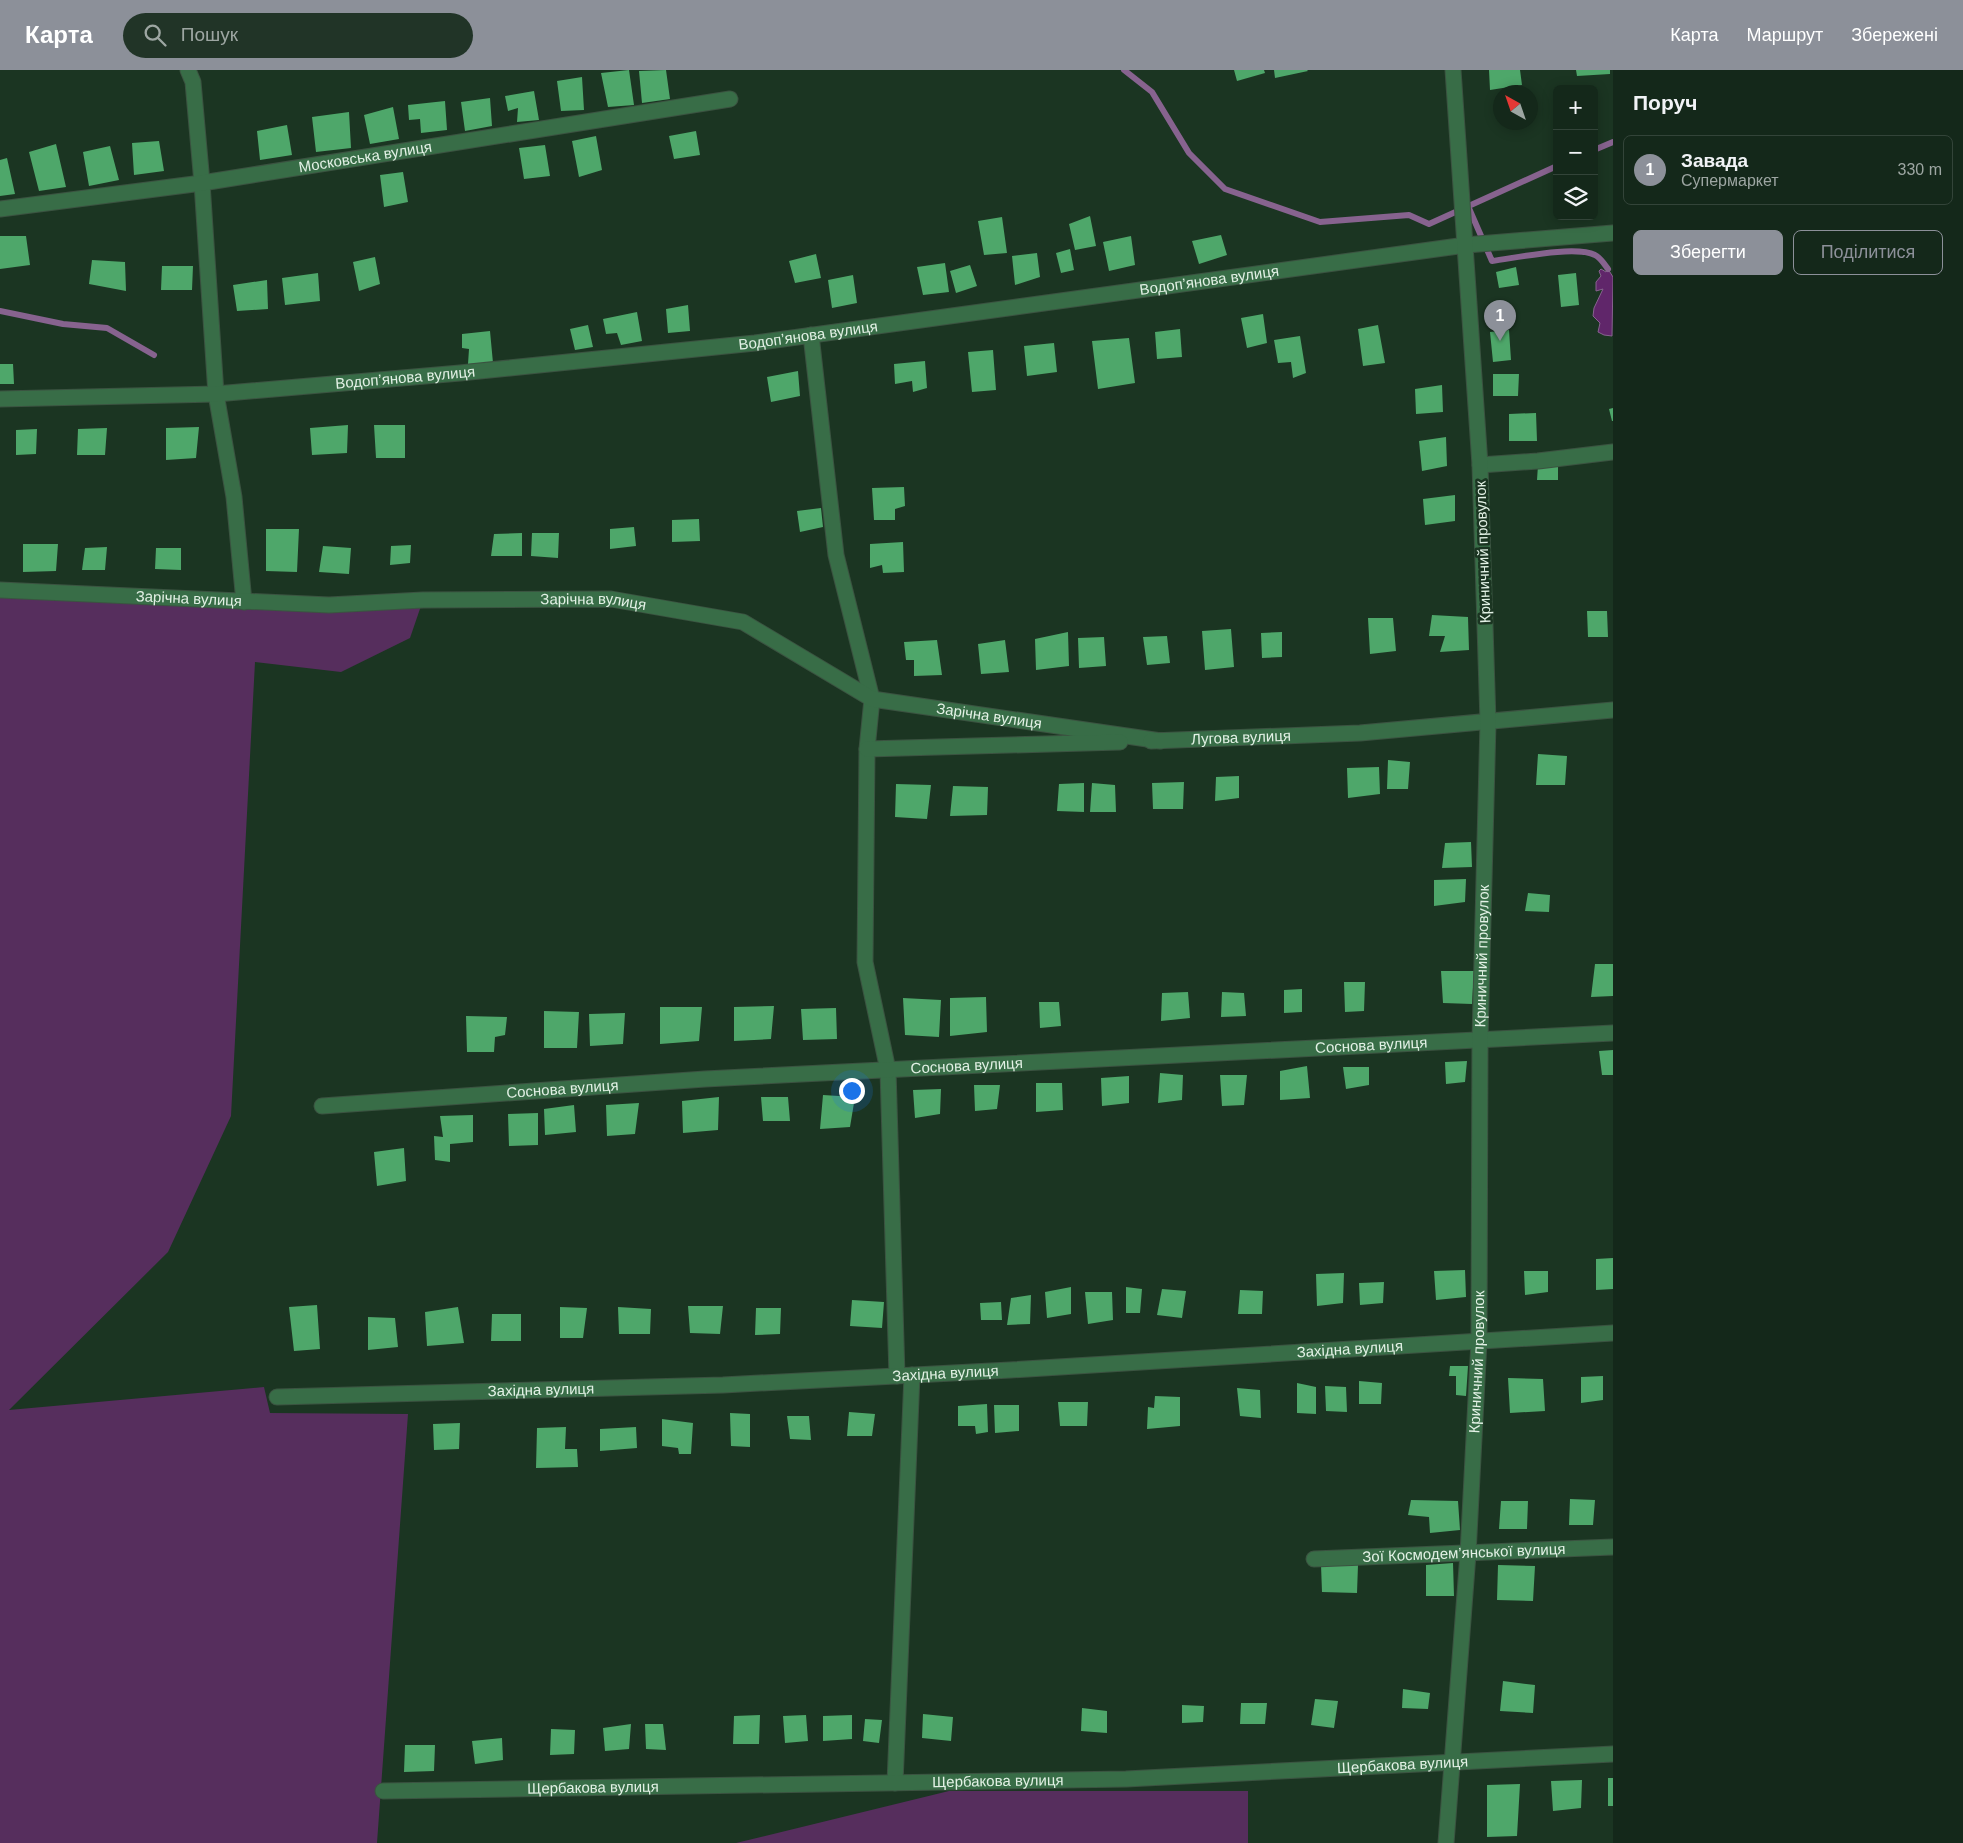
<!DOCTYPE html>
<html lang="uk">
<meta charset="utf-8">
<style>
:root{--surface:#14281a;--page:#213427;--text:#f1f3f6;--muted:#9da6a2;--line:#334439;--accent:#8c9099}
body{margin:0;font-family:Helvetica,sans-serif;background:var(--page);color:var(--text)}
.controls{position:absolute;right:15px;top:15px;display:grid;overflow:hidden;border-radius:8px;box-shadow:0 2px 12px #0003}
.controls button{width:45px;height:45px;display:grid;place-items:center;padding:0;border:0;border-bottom:1px solid var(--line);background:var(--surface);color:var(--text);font:25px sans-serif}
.compass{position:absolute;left:1493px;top:15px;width:45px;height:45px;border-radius:50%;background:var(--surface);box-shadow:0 2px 12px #0003;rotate:320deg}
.you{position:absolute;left:851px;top:1020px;width:18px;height:18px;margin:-12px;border:4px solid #fff;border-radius:50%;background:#1a73e8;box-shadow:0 0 0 8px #1a73e833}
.badge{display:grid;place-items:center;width:32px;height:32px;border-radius:50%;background:var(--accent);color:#fff;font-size:16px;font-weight:700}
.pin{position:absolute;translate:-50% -41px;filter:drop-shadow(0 1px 2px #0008)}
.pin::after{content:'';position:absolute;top:26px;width:18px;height:15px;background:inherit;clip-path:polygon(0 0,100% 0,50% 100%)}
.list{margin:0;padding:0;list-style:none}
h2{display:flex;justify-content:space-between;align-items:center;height:65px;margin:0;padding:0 20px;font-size:21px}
h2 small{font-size:16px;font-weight:400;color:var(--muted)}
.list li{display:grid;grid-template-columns:32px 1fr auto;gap:15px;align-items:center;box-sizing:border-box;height:70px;margin:0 10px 10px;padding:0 10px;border:1px solid var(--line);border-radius:8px}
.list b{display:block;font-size:19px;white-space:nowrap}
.list p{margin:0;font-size:16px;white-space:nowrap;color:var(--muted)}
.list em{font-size:16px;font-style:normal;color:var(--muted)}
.actions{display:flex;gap:10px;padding:15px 20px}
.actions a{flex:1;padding:11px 0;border:1px solid var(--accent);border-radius:8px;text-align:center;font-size:18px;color:var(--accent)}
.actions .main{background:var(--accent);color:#fff}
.icon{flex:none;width:28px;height:28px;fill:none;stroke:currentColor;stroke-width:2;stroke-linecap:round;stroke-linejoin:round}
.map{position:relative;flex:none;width:1613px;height:1773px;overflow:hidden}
header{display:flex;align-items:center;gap:30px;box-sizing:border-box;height:70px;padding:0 25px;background:var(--accent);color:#fff}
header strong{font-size:24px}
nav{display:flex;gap:28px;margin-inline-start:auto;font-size:18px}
.search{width:350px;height:45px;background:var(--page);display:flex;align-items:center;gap:12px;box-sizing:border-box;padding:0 18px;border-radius:28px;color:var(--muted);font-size:19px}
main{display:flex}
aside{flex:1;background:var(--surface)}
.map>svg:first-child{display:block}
.green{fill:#562e5d}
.water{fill:#60266a;stroke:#87638f}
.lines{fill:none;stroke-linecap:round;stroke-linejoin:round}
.stream{stroke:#87638f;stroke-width:6}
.building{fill:#4ea76a}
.minor-casing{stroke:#3b5341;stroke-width:17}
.minor{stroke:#386d47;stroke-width:15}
.labels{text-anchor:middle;stroke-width:5;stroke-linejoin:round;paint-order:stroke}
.street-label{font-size:15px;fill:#e2f1e5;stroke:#1b3522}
</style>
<header>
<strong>Карта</strong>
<div class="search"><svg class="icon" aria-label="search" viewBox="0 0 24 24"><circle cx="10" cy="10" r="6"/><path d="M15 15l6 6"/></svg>Пошук</div>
<nav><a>Карта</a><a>Маршрут</a><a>Збережені</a></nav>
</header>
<main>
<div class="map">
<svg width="1613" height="1773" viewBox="0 0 1613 1773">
<rect width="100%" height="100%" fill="#1b3522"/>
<path class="green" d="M 0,520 L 423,530 L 410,568 L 341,602 L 255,592 L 231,1046 L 168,1182 L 9,1340 L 264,1317 L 270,1343 L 408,1344 L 377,1773 L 0,1773 Z
M 949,1721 L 1248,1721 L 1248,1773 L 736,1773 Z"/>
<path class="water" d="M 1601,199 L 1606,202 L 1608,199 L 1613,207 L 1612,266 L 1604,265 L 1598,262 L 1600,253 L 1593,246 L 1594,238 L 1603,219 L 1596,221 L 1596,212 L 1601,206 L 1599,201 Z"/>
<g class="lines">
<path class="stream" d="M 1124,0 L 1152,22 L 1189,83 L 1225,119 L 1320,152 L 1409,145 L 1429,154 L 1557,96
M 1594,80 L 1613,72
M 1468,136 L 1492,191 C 1516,188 1575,175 1595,185 C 1600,187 1605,195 1608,199
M 0,241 L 63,254 L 107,258 L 154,285"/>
</g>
<path class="building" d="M 629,0 L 634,35 L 608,37 L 601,3 Z
M 666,0 L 670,29 L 642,33 L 639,1 Z
M 1234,0 L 1264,0 L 1265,3 L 1237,11 Z
M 1274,0 L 1307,0 L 1308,1 L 1275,8 Z
M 1489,0 L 1520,0 L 1522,15 L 1490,20 Z
M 1576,0 L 1610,0 L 1610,4 L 1577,6 Z
M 582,7 L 584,40 L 561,41 L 557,11 Z
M 534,21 L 539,50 L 517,52 L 518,38 L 508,41 L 505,26 Z
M 490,28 L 492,56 L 465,61 L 461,32 Z
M 445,31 L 447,60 L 421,63 L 420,49 L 409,50 L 408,35 Z
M 393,37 L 399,69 L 370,74 L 364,45 Z
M 349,42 L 351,78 L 316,82 L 312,47 Z
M 287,55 L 292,85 L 260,90 L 257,61 Z
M 696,61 L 700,85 L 674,89 L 669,66 Z
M 596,66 L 602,100 L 579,107 L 572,71 Z
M 159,71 L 164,101 L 134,105 L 132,73 Z
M 56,74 L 66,117 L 39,121 L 29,82 Z
M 545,75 L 550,106 L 524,109 L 519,78 Z
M 110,76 L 119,110 L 89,116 L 83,82 Z
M 7,88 L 15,124 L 0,126 L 0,90 Z
M 403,102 L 408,132 L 384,137 L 380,105 Z
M 1090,146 L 1096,176 L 1075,180 L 1069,154 Z
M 1002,147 L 1007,183 L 984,185 L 978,151 Z
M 1221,165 L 1227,185 L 1199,194 L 1192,171 Z
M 0,166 L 26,166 L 30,195 L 0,199 Z
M 1131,166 L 1135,195 L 1109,201 L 1103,172 Z
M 1070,179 L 1074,200 L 1061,203 L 1056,183 Z
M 1037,183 L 1040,207 L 1015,215 L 1012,186 Z
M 816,184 L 821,208 L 795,213 L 789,191 Z
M 375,187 L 380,214 L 359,221 L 353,192 Z
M 92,190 L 125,192 L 126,221 L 89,214 Z
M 945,193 L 949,222 L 923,225 L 917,197 Z
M 970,195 L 977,216 L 956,223 L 950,201 Z
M 162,196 L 193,196 L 192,220 L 161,220 Z
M 1516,197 L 1519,215 L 1499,218 L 1496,202 Z
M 318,203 L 320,231 L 285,235 L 282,208 Z
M 1576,203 L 1579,235 L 1561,237 L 1558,205 Z
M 853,205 L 857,233 L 832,238 L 828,210 Z
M 267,210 L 268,239 L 237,241 L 233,215 Z
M 688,235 L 690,261 L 668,263 L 666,239 Z
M 637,242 L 642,271 L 621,275 L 617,263 L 606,264 L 603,249 Z
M 1263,244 L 1267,273 L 1247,278 L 1241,248 Z
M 588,255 L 593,277 L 575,280 L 570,259 Z
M 1378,255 L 1385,293 L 1363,296 L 1358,259 Z
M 1180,259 L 1182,287 L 1157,289 L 1155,262 Z
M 1509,260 L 1511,290 L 1493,292 L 1490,262 Z
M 490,261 L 493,293 L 468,294 L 469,279 L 462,278 L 462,264 Z
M 1300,266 L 1306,303 L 1293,308 L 1291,292 L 1278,293 L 1274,270 Z
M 1129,268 L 1135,313 L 1098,319 L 1092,271 Z
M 1054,273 L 1057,302 L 1027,306 L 1024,276 Z
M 993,280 L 996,320 L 972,322 L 968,282 Z
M 925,291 L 927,318 L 913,322 L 912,311 L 895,314 L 894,294 Z
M 0,294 L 13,294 L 14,314 L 0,314 Z
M 798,301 L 800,326 L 771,332 L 767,307 Z
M 1493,304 L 1519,304 L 1518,326 L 1493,326 Z
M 1442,315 L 1443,342 L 1416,344 L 1415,319 Z
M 1613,338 L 1613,351 L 1612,351 L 1609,339 Z
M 1536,343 L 1537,371 L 1509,371 L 1509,344 Z
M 348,355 L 347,383 L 312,385 L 310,358 Z
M 374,355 L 405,355 L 405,388 L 376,388 Z
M 199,357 L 196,388 L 166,390 L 166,358 Z
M 107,358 L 105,385 L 77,385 L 78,359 Z
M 37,359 L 36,384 L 16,385 L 16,360 Z
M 1446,367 L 1447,396 L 1422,401 L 1419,371 Z
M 1558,393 L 1558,410 L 1537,410 L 1538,395 Z
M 904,417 L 905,436 L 895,439 L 895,450 L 874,450 L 872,418 Z
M 1455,425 L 1455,451 L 1425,455 L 1423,429 Z
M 821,438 L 823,457 L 800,462 L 797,441 Z
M 699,449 L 700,471 L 672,472 L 672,450 Z
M 634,457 L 636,476 L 610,479 L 610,459 Z
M 266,459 L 299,459 L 297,502 L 266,501 Z
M 522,463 L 522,486 L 491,486 L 494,464 Z
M 532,463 L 559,463 L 558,488 L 531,486 Z
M 903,472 L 904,502 L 883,503 L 882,495 L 870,498 L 870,474 Z
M 23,474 L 58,474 L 56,501 L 23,502 Z
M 411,475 L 410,493 L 390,495 L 391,476 Z
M 323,476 L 351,478 L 349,504 L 319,502 Z
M 107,477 L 105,500 L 82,500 L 85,478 Z
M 156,478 L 181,478 L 181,500 L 155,499 Z
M 1587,541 L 1607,541 L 1608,567 L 1588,567 Z
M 1432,545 L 1468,547 L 1469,580 L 1440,582 L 1445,566 L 1429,566 Z
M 1368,548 L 1393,548 L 1396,581 L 1370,584 Z
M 1231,559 L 1234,597 L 1205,600 L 1202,561 Z
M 1068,562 L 1069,596 L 1036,600 L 1035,569 Z
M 1282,562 L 1282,587 L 1262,588 L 1261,563 Z
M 1167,566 L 1170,593 L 1147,595 L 1143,567 Z
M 1104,567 L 1106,596 L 1079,598 L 1078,568 Z
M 937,570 L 942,605 L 914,606 L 914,590 L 906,590 L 904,572 Z
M 1005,570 L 1009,602 L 981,604 L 978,574 Z
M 1538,684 L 1567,686 L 1565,715 L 1536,715 Z
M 1388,690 L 1410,692 L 1408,719 L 1387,719 Z
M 1379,697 L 1380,724 L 1348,728 L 1347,698 Z
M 1239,706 L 1239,728 L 1215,731 L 1216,707 Z
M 1184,712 L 1183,739 L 1153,739 L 1152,713 Z
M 1084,713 L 1084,742 L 1057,741 L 1059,714 Z
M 1092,713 L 1115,715 L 1116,742 L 1090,742 Z
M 896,714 L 931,715 L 927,749 L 895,747 Z
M 953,716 L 988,717 L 987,745 L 950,746 Z
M 1471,772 L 1472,797 L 1442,798 L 1445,773 Z
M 1466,809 L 1465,832 L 1434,836 L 1434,810 Z
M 1528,823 L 1550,825 L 1549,842 L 1525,841 Z
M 1595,894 L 1613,894 L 1613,926 L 1591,927 Z
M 1441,901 L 1474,901 L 1472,934 L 1443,933 Z
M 1344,912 L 1365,912 L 1364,941 L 1345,942 Z
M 1302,919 L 1302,942 L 1284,943 L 1284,920 Z
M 1188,922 L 1190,948 L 1161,951 L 1162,923 Z
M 1222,922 L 1244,923 L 1246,946 L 1221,947 Z
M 986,927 L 987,962 L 950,966 L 950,928 Z
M 903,928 L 941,930 L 939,967 L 905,965 Z
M 1039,932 L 1059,932 L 1061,956 L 1040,958 Z
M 774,936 L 771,969 L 734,971 L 734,937 Z
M 660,937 L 702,937 L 699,971 L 660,974 Z
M 836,938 L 837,969 L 803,970 L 801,939 Z
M 544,941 L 579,942 L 577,978 L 544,978 Z
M 625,943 L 623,974 L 590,976 L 589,944 Z
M 466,946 L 507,947 L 505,965 L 495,967 L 494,982 L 467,982 Z
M 1613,980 L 1613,1005 L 1602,1005 L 1599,981 Z
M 1467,991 L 1465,1012 L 1446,1014 L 1445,992 Z
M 1307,996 L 1310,1028 L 1280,1030 L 1280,1001 Z
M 1343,997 L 1369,997 L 1369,1015 L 1346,1019 Z
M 1160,1003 L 1183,1005 L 1182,1030 L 1158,1033 Z
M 1220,1005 L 1247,1005 L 1244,1035 L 1222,1036 Z
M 1129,1006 L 1129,1033 L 1102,1036 L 1101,1008 Z
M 1036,1013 L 1062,1013 L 1063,1040 L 1036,1042 Z
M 974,1015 L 1000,1015 L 997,1039 L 975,1041 Z
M 941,1019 L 940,1044 L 915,1048 L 913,1020 Z
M 823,1025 L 855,1027 L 850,1057 L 820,1059 Z
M 719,1027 L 718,1060 L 683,1063 L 682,1031 Z
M 761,1027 L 788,1027 L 790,1051 L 763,1051 Z
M 639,1033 L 635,1064 L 607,1066 L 606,1035 Z
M 574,1035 L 576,1062 L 545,1065 L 544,1039 Z
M 538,1043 L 538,1075 L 509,1076 L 508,1044 Z
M 473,1045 L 473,1072 L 450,1074 L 450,1092 L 435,1090 L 434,1066 L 443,1067 L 440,1046 Z
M 404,1078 L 406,1111 L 377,1116 L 374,1082 Z
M 1613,1188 L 1613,1219 L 1596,1220 L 1596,1189 Z
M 1465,1200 L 1466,1227 L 1436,1230 L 1434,1201 Z
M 1524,1201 L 1548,1201 L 1548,1222 L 1525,1225 Z
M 1344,1203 L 1343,1233 L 1317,1236 L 1316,1204 Z
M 1384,1212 L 1383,1233 L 1360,1235 L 1359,1213 Z
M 1071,1217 L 1071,1244 L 1047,1248 L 1045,1222 Z
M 1126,1217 L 1142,1219 L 1140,1243 L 1126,1243 Z
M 1162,1219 L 1186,1221 L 1182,1248 L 1157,1245 Z
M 1240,1220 L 1263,1221 L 1262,1244 L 1238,1244 Z
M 1085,1222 L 1112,1222 L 1113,1250 L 1088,1254 Z
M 1031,1225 L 1030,1254 L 1007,1255 L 1011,1228 Z
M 852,1230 L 884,1232 L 882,1258 L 850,1256 Z
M 1001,1232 L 1002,1250 L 981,1250 L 980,1233 Z
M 317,1235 L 320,1279 L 294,1281 L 289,1237 Z
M 688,1236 L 723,1236 L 720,1264 L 690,1263 Z
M 458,1237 L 464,1273 L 427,1276 L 425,1242 Z
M 560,1237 L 587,1238 L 583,1268 L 560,1268 Z
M 618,1237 L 651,1239 L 650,1264 L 619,1264 Z
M 756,1238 L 781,1238 L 780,1264 L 755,1265 Z
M 492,1244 L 521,1244 L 521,1271 L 491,1271 Z
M 368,1247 L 395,1248 L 398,1277 L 368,1280 Z
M 1450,1296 L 1468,1296 L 1466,1326 L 1456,1325 L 1456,1306 L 1449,1306 Z
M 1603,1306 L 1603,1330 L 1581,1333 L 1581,1307 Z
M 1508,1308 L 1543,1309 L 1545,1341 L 1510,1343 Z
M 1359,1311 L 1382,1313 L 1381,1334 L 1359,1334 Z
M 1297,1313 L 1316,1317 L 1316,1344 L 1297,1343 Z
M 1325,1316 L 1346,1317 L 1347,1342 L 1326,1341 Z
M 1237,1318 L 1260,1320 L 1261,1348 L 1240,1346 Z
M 1155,1326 L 1180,1327 L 1180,1356 L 1147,1359 L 1148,1337 L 1154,1338 Z
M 1058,1332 L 1088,1332 L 1087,1356 L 1060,1356 Z
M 987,1334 L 988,1362 L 976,1364 L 975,1356 L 958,1356 L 958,1336 Z
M 994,1335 L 1019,1335 L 1019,1361 L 995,1363 Z
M 849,1342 L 875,1344 L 872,1366 L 847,1366 Z
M 730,1343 L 750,1344 L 750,1377 L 731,1376 Z
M 787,1346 L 809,1346 L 811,1370 L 790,1369 Z
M 662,1349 L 693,1353 L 691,1384 L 679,1384 L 678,1378 L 662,1376 Z
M 460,1353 L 459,1379 L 434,1380 L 433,1354 Z
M 566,1357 L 565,1379 L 577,1379 L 578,1397 L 536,1398 L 537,1358 Z
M 636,1357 L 637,1378 L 600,1381 L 600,1359 Z
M 1570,1429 L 1595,1430 L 1593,1455 L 1569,1455 Z
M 1411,1430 L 1458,1431 L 1460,1460 L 1430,1463 L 1429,1447 L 1408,1445 Z
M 1501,1431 L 1528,1431 L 1527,1459 L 1499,1459 Z
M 1453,1493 L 1454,1526 L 1426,1526 L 1426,1495 Z
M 1321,1495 L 1358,1495 L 1357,1523 L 1322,1522 Z
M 1498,1495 L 1535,1496 L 1533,1531 L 1497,1530 Z
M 1503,1611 L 1535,1615 L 1533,1643 L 1500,1641 Z
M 1403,1619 L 1430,1623 L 1428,1639 L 1402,1638 Z
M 1315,1629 L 1338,1631 L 1334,1658 L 1311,1655 Z
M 1241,1633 L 1267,1633 L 1265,1654 L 1240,1654 Z
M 1182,1635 L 1204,1636 L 1203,1652 L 1182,1653 Z
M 1082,1638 L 1107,1641 L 1107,1663 L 1081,1661 Z
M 923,1644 L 953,1647 L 951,1671 L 922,1668 Z
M 760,1645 L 759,1674 L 733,1674 L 734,1646 Z
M 806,1645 L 808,1671 L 785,1673 L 783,1646 Z
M 852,1645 L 852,1669 L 823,1671 L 823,1646 Z
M 865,1649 L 882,1650 L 879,1673 L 863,1671 Z
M 631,1654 L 629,1679 L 605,1681 L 603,1658 Z
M 645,1654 L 663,1654 L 666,1680 L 646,1679 Z
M 551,1659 L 575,1660 L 574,1684 L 550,1685 Z
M 502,1668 L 503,1690 L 475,1694 L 472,1671 Z
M 405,1675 L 435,1675 L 434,1701 L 404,1702 Z
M 1608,1708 L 1613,1708 L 1613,1736 L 1608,1736 Z
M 1582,1710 L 1581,1738 L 1553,1741 L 1551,1711 Z
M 1520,1714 L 1517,1766 L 1487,1767 L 1487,1715 Z"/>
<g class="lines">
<g class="minor-casing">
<g id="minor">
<path d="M 188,0 L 193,12 L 202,113 L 216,324 L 234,427 L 244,532"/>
<path id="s1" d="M 0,139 L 202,113 L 730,29"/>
<path d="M 811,265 L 836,485 L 872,629 L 867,679 L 865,892 L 888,1000 L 897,1306"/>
<path id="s2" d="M 0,329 L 216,324 L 460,303 L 755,273 L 1466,175 L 1613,163"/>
<path d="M 1480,395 L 1538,391 L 1613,382"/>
<path id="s3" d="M 0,520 L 329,535 L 423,530 L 611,529 L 743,552 L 872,629 L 1161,671"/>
<path id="s4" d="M 1151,671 L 1360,663 L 1613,640"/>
<path d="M 867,679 L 1120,672"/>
<path id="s5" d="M 322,1036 L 705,1009 L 1613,963"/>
<path id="s6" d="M 277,1327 L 723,1315 L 1010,1300 L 1613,1263"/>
<path id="s7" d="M 1314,1489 L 1613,1477"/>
<path d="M 895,1713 L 912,1305"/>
<path id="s8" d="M 383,1721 L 1126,1709 L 1613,1684"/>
<path id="s9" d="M 1446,1773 L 1468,1484 L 1479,1271 L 1480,970 L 1488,652 L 1480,395 L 1453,0"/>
</g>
</g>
<use href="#minor" class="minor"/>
</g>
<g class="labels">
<g class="street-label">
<text dy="5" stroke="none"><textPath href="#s1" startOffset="369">Московська вулиця</textPath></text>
<text dy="5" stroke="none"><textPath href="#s2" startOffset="1216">Водоп’янова вулиця</textPath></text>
<text dy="5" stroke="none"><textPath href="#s2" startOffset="811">Водоп’янова вулиця</textPath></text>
<text dy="5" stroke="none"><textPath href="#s2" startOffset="406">Водоп’янова вулиця</textPath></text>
<text transform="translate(1483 482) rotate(-92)" y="5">Криничний провулок</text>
<text dy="5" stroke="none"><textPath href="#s3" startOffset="189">Зарічна вулиця</textPath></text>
<text dy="5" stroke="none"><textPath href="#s3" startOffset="594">Зарічна вулиця</textPath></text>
<text dy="5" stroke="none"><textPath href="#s3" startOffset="1014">Зарічна вулиця</textPath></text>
<text dy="5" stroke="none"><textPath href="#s4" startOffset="90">Лугова вулиця</textPath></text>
<text dy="5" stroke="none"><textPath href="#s9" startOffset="888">Криничний провулок</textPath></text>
<text dy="5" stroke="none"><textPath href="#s5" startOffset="1051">Соснова вулиця</textPath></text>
<text dy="5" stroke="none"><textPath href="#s5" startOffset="646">Соснова вулиця</textPath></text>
<text dy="5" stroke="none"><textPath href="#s5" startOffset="241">Соснова вулиця</textPath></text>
<text dy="5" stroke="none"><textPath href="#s6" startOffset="1074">Західна вулиця</textPath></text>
<text dy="5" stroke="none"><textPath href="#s9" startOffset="482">Криничний провулок</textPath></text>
<text dy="5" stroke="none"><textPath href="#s6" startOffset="669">Західна вулиця</textPath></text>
<text dy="5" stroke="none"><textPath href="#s6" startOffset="264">Західна вулиця</textPath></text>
<text dy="5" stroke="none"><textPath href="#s7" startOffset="150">Зої Космодем’янської вулиця</textPath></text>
<text dy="5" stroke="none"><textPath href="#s8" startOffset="1020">Щербакова вулиця</textPath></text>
<text dy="5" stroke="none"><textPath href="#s8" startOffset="615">Щербакова вулиця</textPath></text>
<text dy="5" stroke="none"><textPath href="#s8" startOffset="210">Щербакова вулиця</textPath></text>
</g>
</g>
</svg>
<div class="controls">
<button>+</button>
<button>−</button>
<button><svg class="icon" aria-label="layers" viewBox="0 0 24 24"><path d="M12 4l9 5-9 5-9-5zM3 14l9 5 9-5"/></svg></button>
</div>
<svg class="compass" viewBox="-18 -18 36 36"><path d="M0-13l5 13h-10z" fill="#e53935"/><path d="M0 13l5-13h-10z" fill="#9da6a2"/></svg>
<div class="you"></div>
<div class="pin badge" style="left:1500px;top:271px">1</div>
</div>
<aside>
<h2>Поруч<small></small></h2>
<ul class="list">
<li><span class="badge">1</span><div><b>Завада</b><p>Супермаркет</p></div><em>330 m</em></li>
</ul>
<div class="actions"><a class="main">Зберегти</a><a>Поділитися</a></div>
</aside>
</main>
